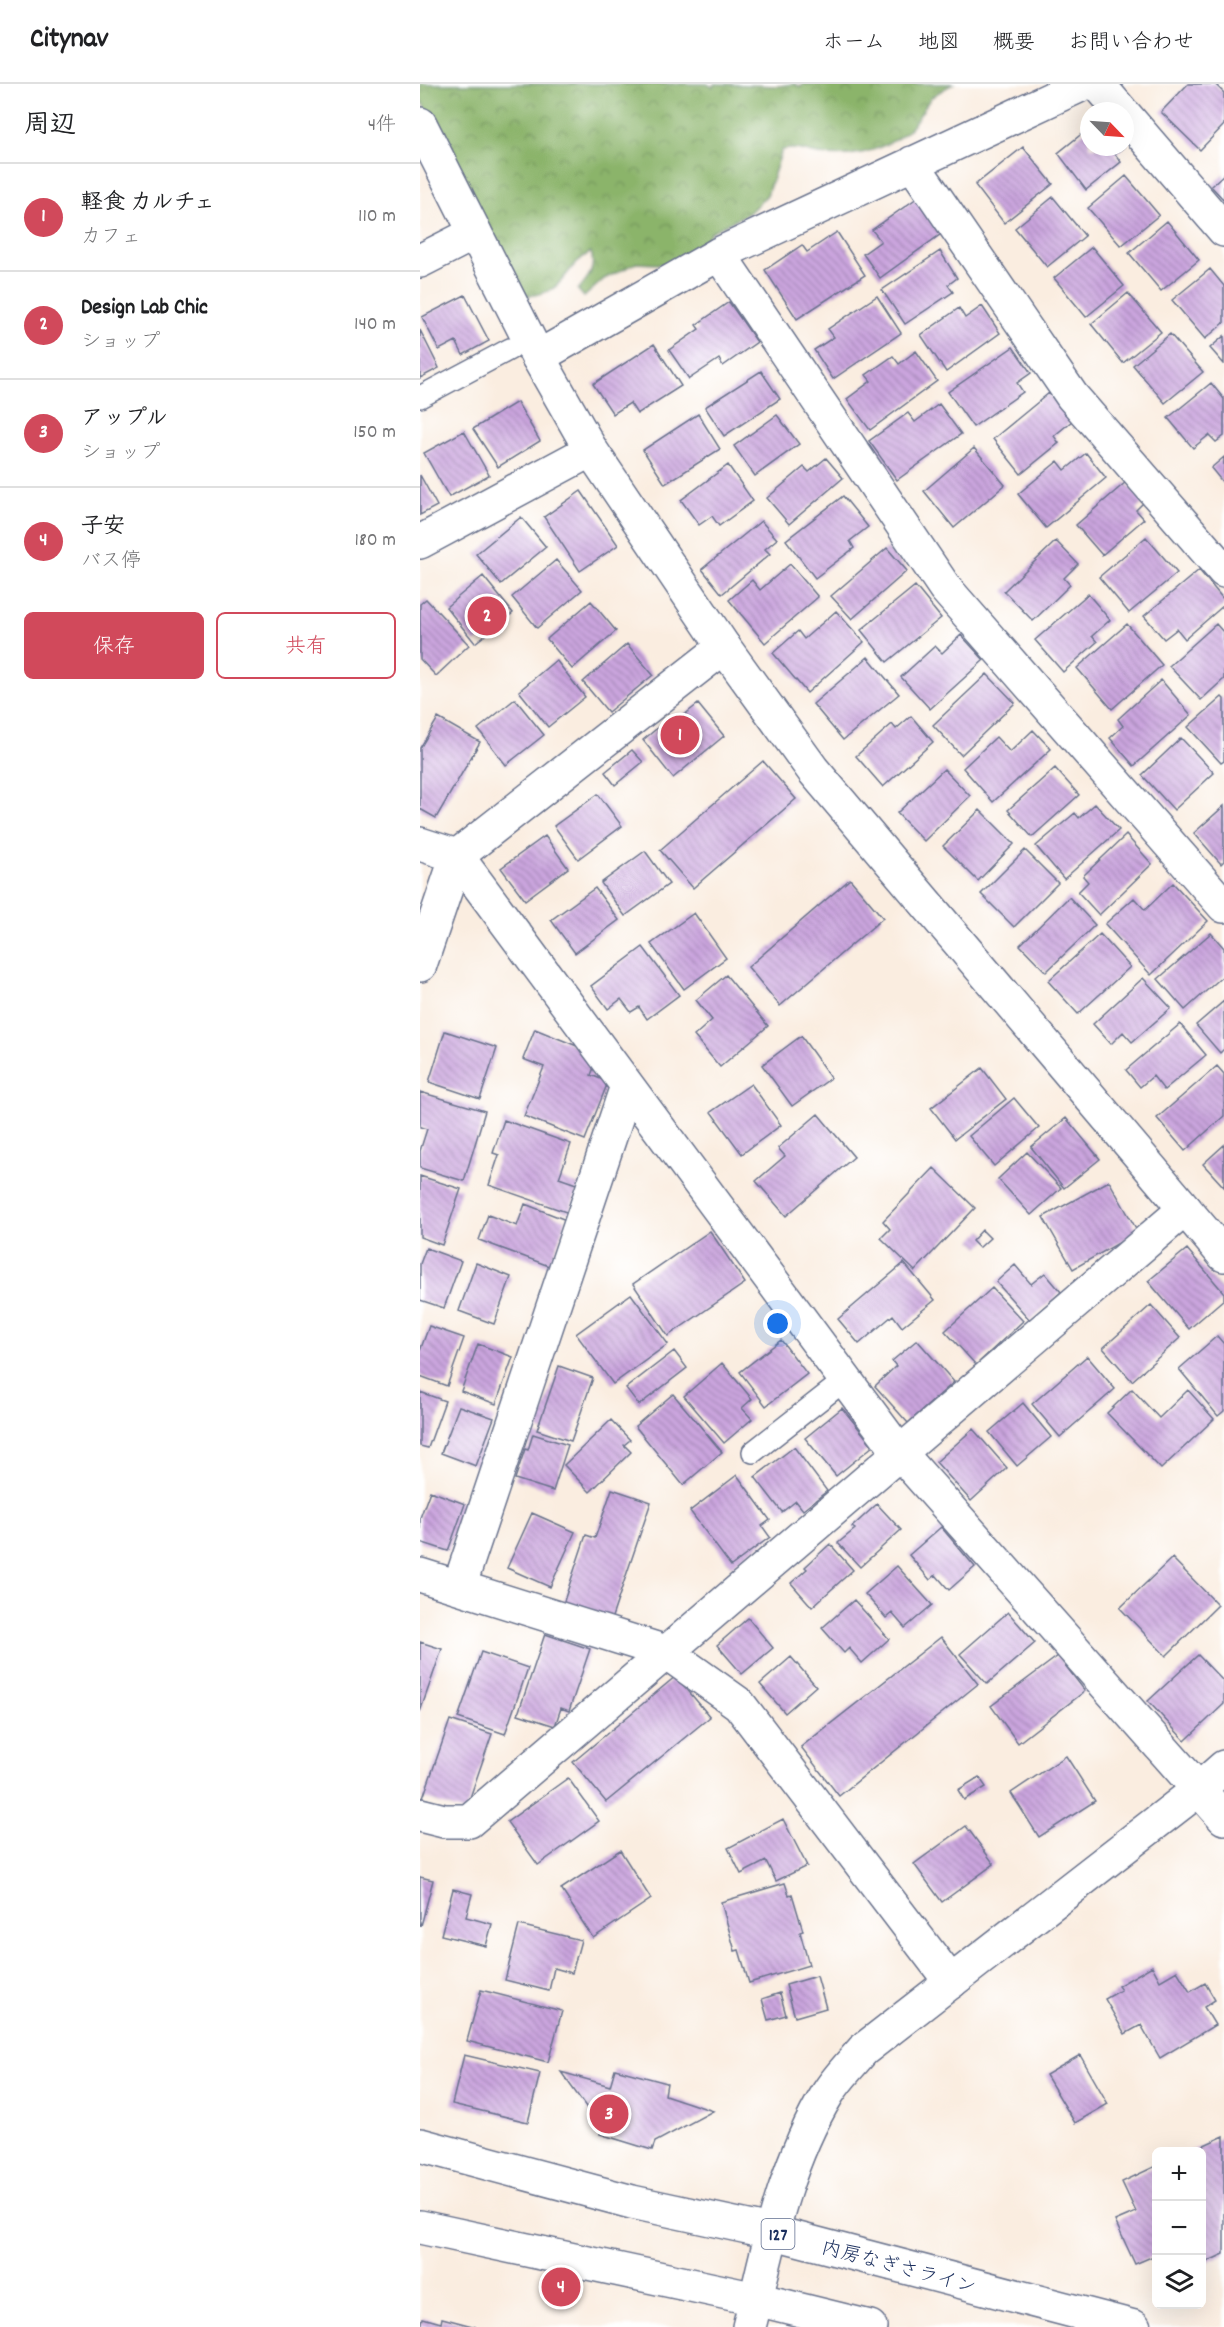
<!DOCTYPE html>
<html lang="ja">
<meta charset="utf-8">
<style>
:root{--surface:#fff;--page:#f2f2f2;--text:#202124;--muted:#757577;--line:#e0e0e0;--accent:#d1495b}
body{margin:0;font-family:Dekko,"Klee One",sans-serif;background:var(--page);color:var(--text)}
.controls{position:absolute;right:18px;bottom:18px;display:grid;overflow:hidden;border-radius:9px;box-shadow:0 6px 24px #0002}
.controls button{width:54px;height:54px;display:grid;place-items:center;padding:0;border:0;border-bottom:2px solid var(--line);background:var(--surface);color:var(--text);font:30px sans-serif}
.compass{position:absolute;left:660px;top:18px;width:54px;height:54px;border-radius:50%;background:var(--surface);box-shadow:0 6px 24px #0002;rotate:115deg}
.you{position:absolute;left:358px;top:1240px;width:21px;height:21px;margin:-15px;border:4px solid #fff;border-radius:50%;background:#1a73e8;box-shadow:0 0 0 9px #1a73e833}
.badge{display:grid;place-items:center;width:39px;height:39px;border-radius:50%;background:var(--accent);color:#fff;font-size:20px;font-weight:700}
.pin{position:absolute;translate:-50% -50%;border:3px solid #fff;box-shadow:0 2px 6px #0006}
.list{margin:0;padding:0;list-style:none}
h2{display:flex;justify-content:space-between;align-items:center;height:78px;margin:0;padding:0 24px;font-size:26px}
h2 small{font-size:20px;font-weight:400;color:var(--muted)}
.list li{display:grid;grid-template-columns:39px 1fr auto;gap:18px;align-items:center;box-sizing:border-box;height:108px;padding:0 24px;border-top:2px solid var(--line)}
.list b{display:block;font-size:22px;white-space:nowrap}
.list p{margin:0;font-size:20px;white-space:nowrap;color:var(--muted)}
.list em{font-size:20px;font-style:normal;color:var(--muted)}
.actions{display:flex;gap:12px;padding:18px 24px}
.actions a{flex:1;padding:14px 0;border:2px solid var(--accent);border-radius:9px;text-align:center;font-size:21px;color:var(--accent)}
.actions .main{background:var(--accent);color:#fff}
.icon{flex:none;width:33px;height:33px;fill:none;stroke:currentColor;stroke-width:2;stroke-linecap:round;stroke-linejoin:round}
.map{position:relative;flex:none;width:804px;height:2243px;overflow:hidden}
header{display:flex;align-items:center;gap:36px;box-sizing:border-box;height:84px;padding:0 30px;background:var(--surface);border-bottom:2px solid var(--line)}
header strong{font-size:28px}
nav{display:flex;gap:33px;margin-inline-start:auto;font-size:21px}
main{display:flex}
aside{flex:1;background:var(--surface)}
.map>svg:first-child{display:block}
.forest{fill:url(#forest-crowns);stroke:#537264;stroke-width:1.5}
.building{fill:url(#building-back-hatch)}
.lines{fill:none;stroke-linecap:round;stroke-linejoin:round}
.service-casing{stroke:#69728c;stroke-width:24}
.minor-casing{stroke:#69728c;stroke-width:36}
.tertiary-casing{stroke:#69728c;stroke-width:36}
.trunk-casing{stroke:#69728c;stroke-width:36}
.service{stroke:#fff;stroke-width:21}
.minor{stroke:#fff;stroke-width:33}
.tertiary{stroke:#fff;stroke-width:33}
.trunk{stroke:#fff;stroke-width:33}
.labels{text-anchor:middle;stroke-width:5;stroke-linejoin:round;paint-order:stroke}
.shield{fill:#fff;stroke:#5f6d8e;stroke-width:1.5}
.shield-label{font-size:18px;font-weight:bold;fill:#1b2f5e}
.street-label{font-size:20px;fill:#1b2f5e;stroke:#fff}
</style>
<header>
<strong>Citynav</strong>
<nav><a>ホーム</a><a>地図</a><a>概要</a><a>お問い合わせ</a></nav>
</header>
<main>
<aside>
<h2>周辺<small>4件</small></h2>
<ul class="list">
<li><span class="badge">1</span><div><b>軽食 カルチェ</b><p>カフェ</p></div><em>110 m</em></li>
<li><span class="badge">2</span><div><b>Design Lab Chic</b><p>ショップ</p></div><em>140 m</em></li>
<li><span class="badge">3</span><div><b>アップル</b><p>ショップ</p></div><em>150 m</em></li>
<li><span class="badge">4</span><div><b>子安</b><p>バス停</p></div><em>180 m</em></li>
</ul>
<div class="actions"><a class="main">保存</a><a>共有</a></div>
</aside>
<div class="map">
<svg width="804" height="2243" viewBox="0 0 804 2243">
<defs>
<pattern id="forest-crowns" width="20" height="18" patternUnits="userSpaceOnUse" patternTransform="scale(1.5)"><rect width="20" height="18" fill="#8bb46a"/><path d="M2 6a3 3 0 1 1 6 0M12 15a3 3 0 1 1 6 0" fill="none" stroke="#71935a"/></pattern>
<pattern id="building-back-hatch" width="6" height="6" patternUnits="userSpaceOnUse" patternTransform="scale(1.5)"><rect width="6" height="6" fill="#cba5de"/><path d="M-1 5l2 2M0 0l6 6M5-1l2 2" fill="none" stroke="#a487b7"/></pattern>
</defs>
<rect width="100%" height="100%" fill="#fff"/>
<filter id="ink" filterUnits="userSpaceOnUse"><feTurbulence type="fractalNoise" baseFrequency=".0167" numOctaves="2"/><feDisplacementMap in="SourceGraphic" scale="12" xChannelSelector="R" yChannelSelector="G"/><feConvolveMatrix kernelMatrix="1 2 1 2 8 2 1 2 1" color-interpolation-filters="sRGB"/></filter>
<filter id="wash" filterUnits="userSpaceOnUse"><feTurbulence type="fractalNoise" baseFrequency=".008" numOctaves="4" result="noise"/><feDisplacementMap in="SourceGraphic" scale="24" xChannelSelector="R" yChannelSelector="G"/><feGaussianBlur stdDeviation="1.35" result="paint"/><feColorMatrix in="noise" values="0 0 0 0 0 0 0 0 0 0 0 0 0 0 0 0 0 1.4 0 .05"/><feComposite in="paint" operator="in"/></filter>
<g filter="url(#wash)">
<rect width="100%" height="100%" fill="#faede0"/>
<path class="forest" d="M 0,0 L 287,0 L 293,3 L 294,0 L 359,2 L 374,0 L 381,3 L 383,0 L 533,0 C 526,4 516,9 510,15 C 502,26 496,40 485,49 C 461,68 428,75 398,70 C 381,67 379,63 362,66 L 347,111 L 329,129 L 291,148 L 280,165 L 262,181 L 216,179 L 184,195 L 164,213 L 158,206 C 169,193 176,185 171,168 C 142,183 147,210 107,212 L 97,202 L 0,14 Z"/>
<g id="blocks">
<path class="building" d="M 768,0 L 795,0 L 804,9 L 804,41 L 780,66 L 741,28 Z
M 669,44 L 669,63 L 704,63 L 695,70 L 701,78 L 666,106 L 638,69 Z
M 603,63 L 633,100 L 584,139 L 555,101 Z
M 804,90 L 804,116 L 791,102 Z
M 706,92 L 739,131 L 701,162 L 668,124 Z
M 633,113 L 665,152 L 627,183 L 595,144 Z
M 497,114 L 521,150 L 460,194 L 443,170 L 461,157 L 452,146 Z
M 747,137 L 779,176 L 741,207 L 709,169 Z
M 417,148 L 445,191 L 377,235 L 345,186 L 382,161 L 387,168 Z
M 672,163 L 704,202 L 666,233 L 634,194 Z
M 520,167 L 537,194 L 528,201 L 533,208 L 485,240 L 462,206 Z
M 790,185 L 804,202 L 804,239 L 785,255 L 752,216 Z
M 708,209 L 741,248 L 703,279 L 671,240 Z
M 45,211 L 69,257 L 43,271 L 36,257 L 19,266 L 2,233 Z
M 457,212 L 481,249 L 413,295 L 394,266 L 414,253 L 408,245 Z
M 309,218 L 337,258 L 303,282 L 299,275 L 269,295 L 249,266 L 279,245 L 276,241 Z
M 562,222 L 580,249 L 526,288 L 501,251 L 539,224 L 545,234 Z
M 0,246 L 19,284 L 0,294 Z
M 750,250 L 783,288 L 745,319 L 713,281 Z
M 804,252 L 804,280 L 790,264 Z
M 234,260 L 261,302 L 217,330 L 210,319 L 193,330 L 173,300 Z
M 593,263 L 611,289 L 597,299 L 603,308 L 553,343 L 528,308 Z
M 496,267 L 517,297 L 450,346 L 427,315 L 451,297 L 446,291 L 473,272 L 479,280 Z
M 341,287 L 360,315 L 304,352 L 285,323 Z
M 791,299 L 804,315 L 804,352 L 796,358 L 789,351 L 773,364 L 748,334 Z
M 629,309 L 652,337 L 634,352 L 639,359 L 601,390 L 573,355 Z
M 97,318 L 120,357 L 78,383 L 53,345 Z
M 519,320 L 541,350 L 477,396 L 449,357 L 488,329 L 495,338 Z
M 278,330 L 300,365 L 245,400 L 223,366 Z
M 357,331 L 379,360 L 335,392 L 314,362 Z
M 44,347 L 69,391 L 29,413 L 4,369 Z
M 554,364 L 585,401 L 534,444 L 504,407 Z
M 666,369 L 686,394 L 626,444 L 598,410 L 638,377 L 645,386 Z
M 804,373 L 804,400 L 791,384 Z
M 406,374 L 423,394 L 369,440 L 347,414 L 384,383 L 389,388 Z
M 308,381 L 333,417 L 299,442 L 292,432 L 279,441 L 261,416 Z
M 0,391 L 17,422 L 0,431 Z
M 706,398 L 723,419 L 716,426 L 724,435 L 682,471 L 656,441 Z
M 161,407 L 198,461 L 160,487 L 124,433 Z
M 423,412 L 448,443 L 430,457 L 434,464 L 395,494 L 366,456 Z
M 101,433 L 126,463 L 81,500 L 56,470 Z
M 341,437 L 357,455 L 345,465 L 350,470 L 302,510 L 282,485 Z
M 726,453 L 757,489 L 709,529 L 679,493 Z
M 636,457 L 658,480 L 644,494 L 650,501 L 613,537 L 584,507 Z
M 467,464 L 487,487 L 432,535 L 411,512 Z
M 136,476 L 162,506 L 117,544 L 92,513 Z
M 370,480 L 398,513 L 345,559 L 309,516 L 332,496 L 340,506 Z
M 779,486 L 804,516 L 804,521 L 765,555 L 757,545 L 744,555 L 724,532 Z
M 63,492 L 93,529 L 55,559 L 26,523 Z
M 495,502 L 521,534 L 467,578 L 441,546 Z
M 668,510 L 690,536 L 672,552 L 677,558 L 643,588 L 615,556 Z
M 6,515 L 49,561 L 16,592 L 0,575 L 0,520 Z
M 171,517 L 196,547 L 152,585 L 127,555 Z
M 416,527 L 444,558 L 387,609 L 353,569 L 378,547 L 384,555 Z
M 707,540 L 742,581 L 692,625 L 657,584 Z
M 796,540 L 804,549 L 804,595 L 781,616 L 749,582 Z
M 541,551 L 564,576 L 510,625 L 481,593 L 515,562 L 522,569 Z
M 207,560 L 233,591 L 188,628 L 163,598 Z
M 448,573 L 479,610 L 423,656 L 393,620 Z
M 136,576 L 165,613 L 128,643 L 99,607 Z
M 567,590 L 595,619 L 541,671 L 513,641 Z
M 741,596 L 771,631 L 714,682 L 690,654 L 703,642 L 698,635 Z
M 802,613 L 804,615 L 804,677 L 801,679 L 768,643 Z
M 95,615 L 124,651 L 86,681 L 58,645 Z
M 278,620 L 304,652 L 253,694 L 223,656 L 241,641 L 245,646 Z
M 491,632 L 513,658 L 463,703 L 436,672 L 472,640 L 476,645 Z
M 18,634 L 60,658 L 16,734 L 0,725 L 0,664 Z
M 613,646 L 631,665 L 573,718 L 543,684 L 576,653 L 590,668 Z
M 761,654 L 794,689 L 754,726 L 722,691 Z
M 212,666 L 223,678 L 195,701 L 185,688 Z
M 343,677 L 376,715 L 273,804 L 240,766 Z
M 635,684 L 659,711 L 612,753 L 588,726 Z
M 524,685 L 550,712 L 504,757 L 477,729 Z
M 178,710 L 202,742 L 158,775 L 134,742 Z
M 675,720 L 699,746 L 644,795 L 616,762 L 655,729 L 659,734 Z
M 804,722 L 804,777 L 801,780 L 774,749 Z
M 560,726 L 594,760 L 558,797 L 523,762 Z
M 706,751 L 732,780 L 679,831 L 658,808 L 668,798 L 663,792 Z
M 125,752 L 148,784 L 105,816 L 81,784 Z
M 605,766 L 638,799 L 594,843 L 561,810 Z
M 225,767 L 249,800 L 205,832 L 181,799 Z
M 430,795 L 463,834 L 360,922 L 328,883 Z
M 753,799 L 788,837 L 731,891 L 685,840 L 714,814 L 725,826 Z
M 175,804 L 199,836 L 155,869 L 131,836 Z
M 649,813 L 675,841 L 626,888 L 600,861 Z
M 274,829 L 306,874 L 264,905 L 231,860 Z
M 791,849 L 804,864 L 804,891 L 765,926 L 738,895 Z
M 680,850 L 710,883 L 658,930 L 628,897 Z
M 223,863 L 259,911 L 227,935 L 219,923 L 211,928 L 201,915 L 188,925 L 171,902 Z
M 306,891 L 348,942 L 300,983 L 274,952 L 292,936 L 276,916 Z
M 723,894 L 751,924 L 712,958 L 703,948 L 691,960 L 673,940 Z
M 804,917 L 804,965 L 800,969 L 776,941 Z
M 760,940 L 786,971 L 744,1006 L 733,992 L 720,1003 L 706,986 Z
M 115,945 L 179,971 L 171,991 L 188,998 L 165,1056 L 104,1032 L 124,983 L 103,975 Z
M 25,947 L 77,964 L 60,1015 L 9,998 Z
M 381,952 L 411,994 L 372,1022 L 342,981 Z
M 797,982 L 804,990 L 804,1032 L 765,1067 L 737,1034 Z
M 562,984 L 586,1015 L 535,1055 L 511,1024 Z
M 331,1000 L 361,1041 L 322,1070 L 291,1028 Z
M 0,1008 L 65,1027 L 44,1097 L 0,1084 L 0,1067 L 7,1045 L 0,1043 Z
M 594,1014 L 619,1044 L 574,1082 L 549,1052 Z
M 398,1030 L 434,1073 L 366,1132 L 336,1097 L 365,1072 L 358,1064 Z
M 646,1034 L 680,1075 L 644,1104 L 611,1063 Z
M 84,1036 L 151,1060 L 139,1094 L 159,1101 L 149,1129 L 69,1101 L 79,1071 L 73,1069 Z
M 804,1061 L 804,1103 L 783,1080 Z
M 607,1068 L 641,1104 L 611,1131 L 578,1095 Z
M 514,1084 L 555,1124 L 495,1187 L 461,1154 L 470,1145 L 463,1137 Z
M 0,1092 L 41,1105 L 22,1161 L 0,1153 Z
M 689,1097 L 718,1148 L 653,1185 L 623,1133 Z
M 105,1120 L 146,1136 L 129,1182 L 59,1156 L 68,1131 L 97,1142 Z
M 562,1146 L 570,1154 L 559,1164 L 552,1157 Z
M 290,1147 L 325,1199 L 248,1252 L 213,1200 Z
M 6,1164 L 41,1177 L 24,1224 L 0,1216 L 0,1180 Z
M 767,1165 L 804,1209 L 804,1215 L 769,1245 L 728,1197 Z
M 56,1179 L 91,1193 L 74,1240 L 39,1227 Z
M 484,1179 L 515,1216 L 482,1243 L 473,1231 L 439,1260 L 418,1235 Z
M 595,1181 L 611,1200 L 625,1189 L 641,1208 L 610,1236 L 576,1198 Z
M 572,1204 L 603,1237 L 556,1281 L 525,1247 Z
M 211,1210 L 248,1260 L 193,1300 L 156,1250 Z
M 731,1221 L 760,1254 L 712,1297 L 683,1264 Z
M 9,1242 L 44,1254 L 27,1302 L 0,1292 L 0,1267 Z
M 797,1252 L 804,1260 L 804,1327 L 798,1332 L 759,1285 Z
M 361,1256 L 387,1290 L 346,1322 L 320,1288 Z
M 497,1256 L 534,1298 L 488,1339 L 455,1302 L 476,1282 L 472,1277 Z
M 58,1260 L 93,1273 L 76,1320 L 41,1307 Z
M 254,1267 L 267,1284 L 219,1321 L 206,1304 Z
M 667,1272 L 695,1305 L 640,1353 L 612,1320 Z
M 302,1279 L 332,1315 L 322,1324 L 332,1335 L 304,1359 L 264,1312 Z
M 139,1282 L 173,1294 L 151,1357 L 117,1346 Z
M 712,1305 L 739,1334 L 768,1306 L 794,1335 L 741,1385 L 687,1329 Z
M 0,1308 L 25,1317 L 8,1364 L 0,1362 Z
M 253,1310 L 302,1368 L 263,1401 L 215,1342 Z
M 603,1319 L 631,1353 L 597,1382 L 569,1348 Z
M 39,1322 L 74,1334 L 56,1382 L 21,1369 Z
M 422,1324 L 453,1362 L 416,1392 L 385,1354 Z
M 191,1336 L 210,1356 L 204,1361 L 211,1368 L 170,1408 L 144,1381 Z
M 553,1345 L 587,1384 L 551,1417 L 516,1378 Z
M 113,1350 L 148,1361 L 133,1407 L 95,1395 L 105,1365 L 108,1366 Z
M 374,1363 L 407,1407 L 383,1426 L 376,1417 L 362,1428 L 335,1393 Z
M 317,1391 L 350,1436 L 342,1442 L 350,1453 L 311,1482 L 270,1427 Z
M 192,1405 L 231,1418 L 191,1536 L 143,1520 L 166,1451 L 175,1454 Z
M 10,1407 L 45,1420 L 28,1467 L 0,1458 L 0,1434 Z
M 457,1420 L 481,1446 L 440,1483 L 418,1459 L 435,1445 L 432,1443 Z
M 112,1429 L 155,1448 L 130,1503 L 87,1484 Z
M 521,1443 L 555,1483 L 529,1506 L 516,1491 L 510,1496 L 489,1471 Z
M 410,1460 L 433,1486 L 392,1523 L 371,1499 L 387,1485 L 385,1483 Z
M 752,1474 L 798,1521 L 746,1572 L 700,1524 Z
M 477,1482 L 512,1521 L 485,1544 L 472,1529 L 466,1534 L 445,1510 Z
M 434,1516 L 469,1555 L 442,1579 L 429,1564 L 424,1569 L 402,1544 Z
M 588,1528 L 615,1559 L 567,1600 L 540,1570 Z
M 328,1534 L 353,1564 L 322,1590 L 297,1561 Z
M 125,1550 L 170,1565 L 149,1627 L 141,1624 L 135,1642 L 98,1630 Z
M 521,1553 L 558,1600 L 419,1712 L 381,1663 Z
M 0,1558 L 22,1565 L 0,1628 Z
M 61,1568 L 108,1584 L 85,1650 L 38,1634 Z
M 778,1571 L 804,1598 L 804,1620 L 765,1657 L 728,1617 Z
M 638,1572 L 665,1607 L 598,1659 L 571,1622 Z
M 371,1573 L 396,1602 L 365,1629 L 340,1600 Z
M 256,1592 L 290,1633 L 186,1718 L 153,1678 Z
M 30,1636 L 72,1650 L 45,1728 L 3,1714 Z
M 646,1672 L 675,1717 L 619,1753 L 591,1709 Z
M 559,1693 L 566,1703 L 544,1716 L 538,1706 Z
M 148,1694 L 179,1737 L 118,1781 L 87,1738 Z
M 363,1735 L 387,1782 L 356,1797 L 346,1777 L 321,1790 L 308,1764 Z
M 546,1742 L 574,1780 L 522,1818 L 494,1780 Z
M 200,1766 L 231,1815 L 173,1854 L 141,1805 Z
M 0,1793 L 13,1796 L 1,1842 L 0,1842 Z
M 365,1799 L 369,1811 L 372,1810 L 383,1847 L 380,1848 L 389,1881 L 329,1899 L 319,1866 L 315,1867 L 301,1818 Z
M 33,1805 L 52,1810 L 46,1833 L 72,1840 L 66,1862 L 21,1851 Z
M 99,1841 L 161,1856 L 152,1889 L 134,1884 L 129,1907 L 85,1896 Z
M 732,1882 L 740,1897 L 757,1887 L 770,1908 L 785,1899 L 795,1916 L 784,1923 L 795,1941 L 740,1974 L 721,1941 L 705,1950 L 685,1915 L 701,1906 L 698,1902 Z
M 397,1892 L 406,1924 L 375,1933 L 366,1901 Z
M 61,1906 L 142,1927 L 128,1978 L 47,1957 Z
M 360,1909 L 366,1931 L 348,1936 L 342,1915 Z
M 44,1971 L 120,1989 L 108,2038 L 32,2020 Z
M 660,1971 L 688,2020 L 655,2039 L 626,1991 Z
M 195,1985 L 247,1999 L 245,2011 L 293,2027 L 235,2058 L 232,2066 L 180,2050 L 182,2045 L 141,1988 L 190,2002 Z
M 804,2052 L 804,2170 L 782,2180 L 782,2068 L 769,2068 Z
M 736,2082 L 736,2171 L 715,2180 L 695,2137 L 716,2128 L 702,2098 Z
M 3,2234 L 21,2239 L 22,2234 L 56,2243 L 1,2243 Z"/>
</g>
</g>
<g filter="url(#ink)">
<use href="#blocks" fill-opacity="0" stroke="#69728c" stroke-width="1.5"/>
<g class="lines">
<g class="service-casing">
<path id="service" d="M 0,313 L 90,265
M 333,1368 L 425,1296"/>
</g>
<g class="minor-casing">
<path id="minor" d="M 678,0 L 701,27
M 705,31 L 804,146
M 492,79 L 652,312 L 804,487
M 299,170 L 525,504 L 804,822
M 0,177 L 55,149
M 118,273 L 299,170 L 663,0
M 0,458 L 171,366
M 0,760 L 37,772 L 479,1368 L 804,1734
M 0,881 L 37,772 L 304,563
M 0,1491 L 246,1568 L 319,1620 L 531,1898
M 39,1503 L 207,1002
M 0,1731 L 24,1737 L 49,1737 L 765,1125
M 329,2243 L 336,2215"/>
</g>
<g class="tertiary-casing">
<path id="tertiary" d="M 0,40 L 118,273 L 171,366 L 304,563 L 393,686 L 804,1171
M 336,2215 C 352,2144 370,2071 408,2009 C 417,1994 431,1980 443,1966 L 778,1706 L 804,1683"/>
</g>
<g class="trunk-casing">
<path id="trunk" d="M 0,2061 L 212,2118 L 351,2148 L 714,2243
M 0,2143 L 336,2215 L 450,2243"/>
</g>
<use href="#service" class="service"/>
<use href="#minor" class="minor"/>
<use href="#tertiary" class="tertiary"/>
<use href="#trunk" class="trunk"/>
</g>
</g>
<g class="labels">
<rect class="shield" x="341.5" y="2135" width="33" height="30" rx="4.5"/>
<g class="shield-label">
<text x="358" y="2156">127</text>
</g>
<g class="street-label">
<text transform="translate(479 2182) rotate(15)" y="7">内房なぎさライン</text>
</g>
</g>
</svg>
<div class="controls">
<button>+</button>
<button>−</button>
<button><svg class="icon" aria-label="layers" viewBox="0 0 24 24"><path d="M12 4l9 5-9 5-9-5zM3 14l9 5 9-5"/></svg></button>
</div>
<svg class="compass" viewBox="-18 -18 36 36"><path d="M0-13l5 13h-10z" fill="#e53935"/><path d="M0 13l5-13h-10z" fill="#757577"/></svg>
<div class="you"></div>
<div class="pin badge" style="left:260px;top:651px">1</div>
<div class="pin badge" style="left:67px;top:532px">2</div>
<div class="pin badge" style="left:189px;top:2030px">3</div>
<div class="pin badge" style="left:141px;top:2203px">4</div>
</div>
</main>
